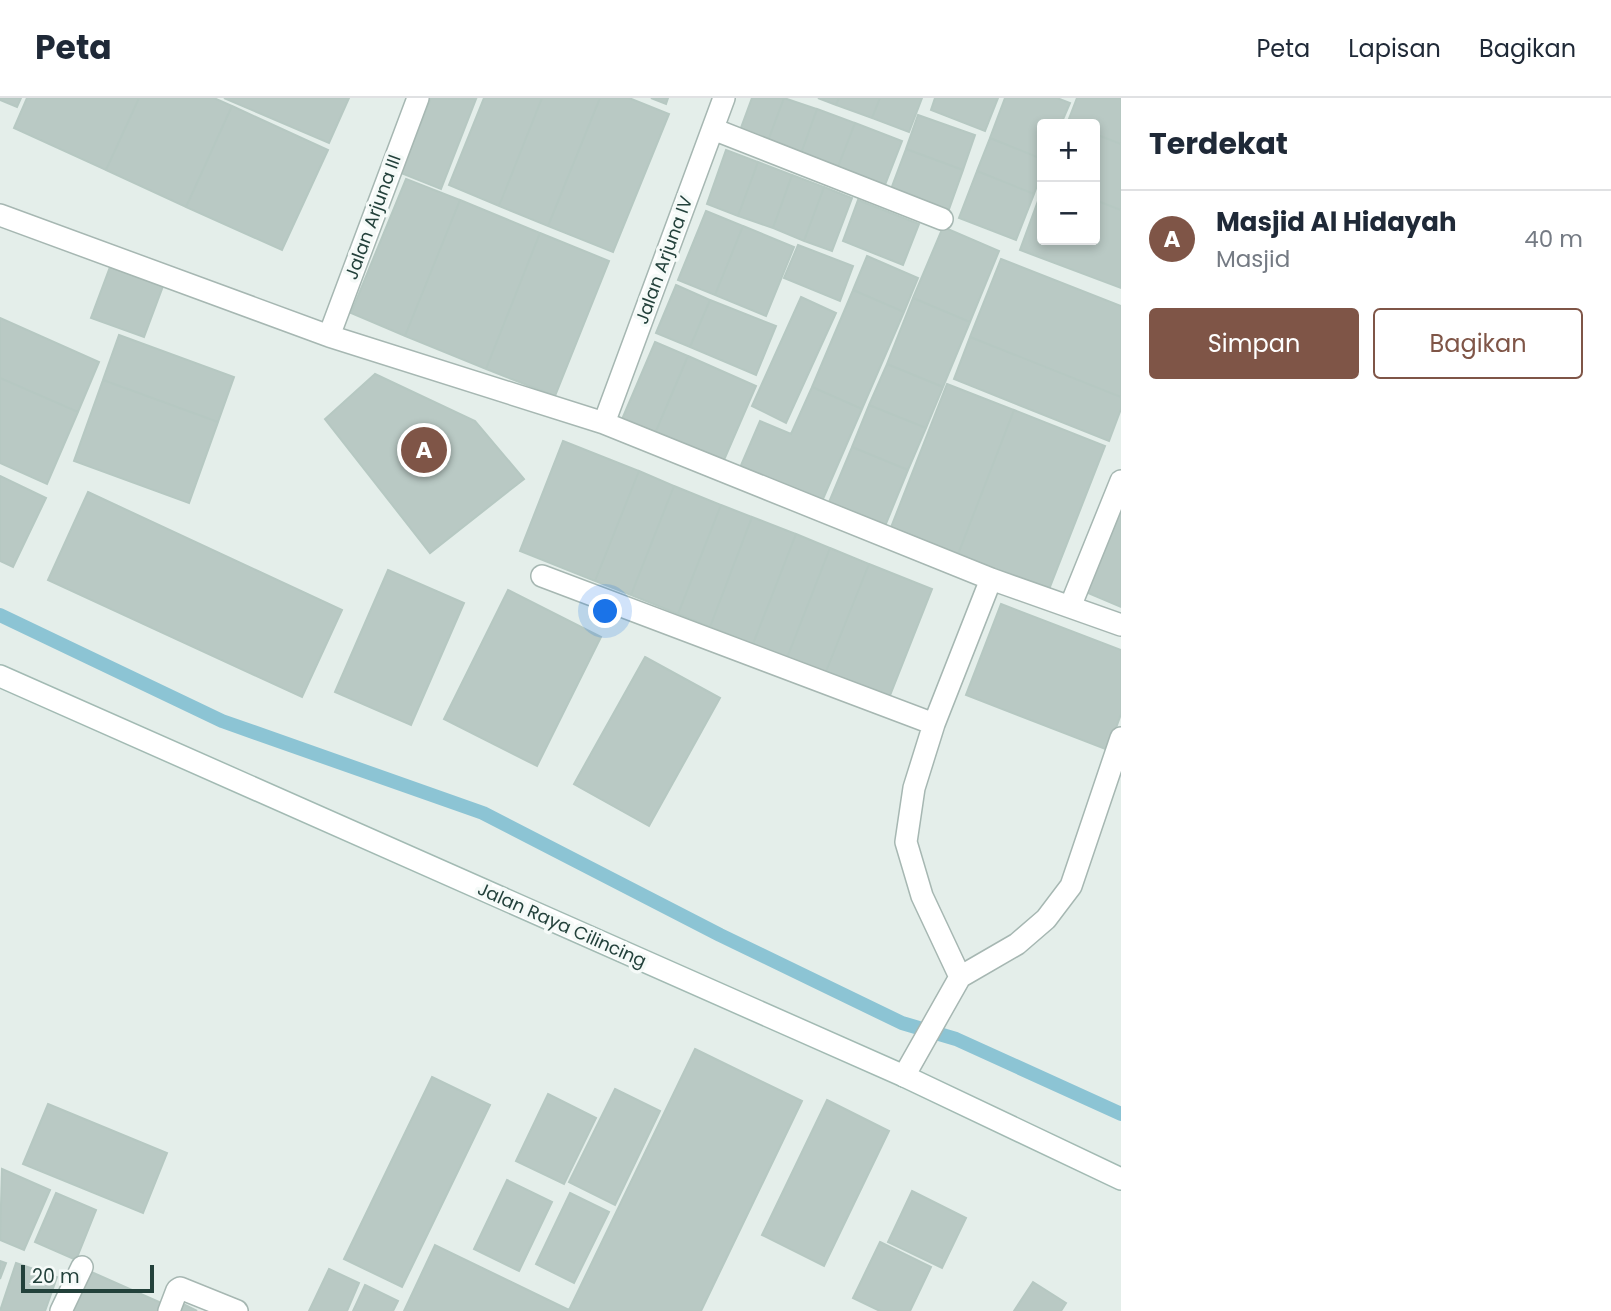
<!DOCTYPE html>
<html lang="id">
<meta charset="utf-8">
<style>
:root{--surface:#fff;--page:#f6f6f7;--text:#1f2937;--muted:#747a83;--line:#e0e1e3;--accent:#7f5547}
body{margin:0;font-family:Poppins,sans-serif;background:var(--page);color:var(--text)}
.controls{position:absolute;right:21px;top:21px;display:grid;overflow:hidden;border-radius:7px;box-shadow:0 4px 10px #0003}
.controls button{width:63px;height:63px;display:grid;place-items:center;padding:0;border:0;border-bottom:2px solid var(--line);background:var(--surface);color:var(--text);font:35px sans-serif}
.scale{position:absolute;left:21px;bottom:18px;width:133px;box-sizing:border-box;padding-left:7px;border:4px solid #23413b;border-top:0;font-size:19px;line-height:24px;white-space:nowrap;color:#23413b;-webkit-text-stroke:5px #f5faf8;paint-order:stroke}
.you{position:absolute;left:606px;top:514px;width:24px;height:24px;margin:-18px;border:5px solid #fff;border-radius:50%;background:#1a73e8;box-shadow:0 0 0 10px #1a73e833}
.badge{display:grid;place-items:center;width:46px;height:46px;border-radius:50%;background:var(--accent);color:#fff;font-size:23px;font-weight:700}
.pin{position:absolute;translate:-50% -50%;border:4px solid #fff;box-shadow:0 2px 7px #0006}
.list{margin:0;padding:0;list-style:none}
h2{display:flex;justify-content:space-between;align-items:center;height:91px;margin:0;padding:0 28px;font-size:30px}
h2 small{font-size:23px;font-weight:400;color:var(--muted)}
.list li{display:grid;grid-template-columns:46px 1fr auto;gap:21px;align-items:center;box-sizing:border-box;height:98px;padding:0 28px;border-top:2px solid var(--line)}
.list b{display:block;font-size:26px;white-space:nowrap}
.list p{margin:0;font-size:23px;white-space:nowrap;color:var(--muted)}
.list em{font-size:23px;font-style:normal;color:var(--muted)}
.actions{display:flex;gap:14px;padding:21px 28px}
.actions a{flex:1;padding:16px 0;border:2px solid var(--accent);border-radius:7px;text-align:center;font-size:24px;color:var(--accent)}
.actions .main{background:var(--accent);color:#fff}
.map{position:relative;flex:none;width:1121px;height:1213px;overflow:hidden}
header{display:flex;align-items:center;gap:42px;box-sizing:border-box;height:98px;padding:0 35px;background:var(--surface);border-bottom:2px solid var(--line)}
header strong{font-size:33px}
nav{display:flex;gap:38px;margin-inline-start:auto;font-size:24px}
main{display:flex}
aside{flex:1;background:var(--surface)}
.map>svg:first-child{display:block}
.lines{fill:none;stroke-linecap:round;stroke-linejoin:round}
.stream{stroke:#8cc4d4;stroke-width:14}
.building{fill:#b9c9c4;stroke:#b6c8c2;stroke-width:2}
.street-casing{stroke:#a6b7b2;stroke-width:24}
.secondary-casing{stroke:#a2bab3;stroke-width:24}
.street{stroke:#fff;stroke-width:21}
.secondary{stroke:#fff;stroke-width:21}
.labels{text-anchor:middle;stroke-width:7;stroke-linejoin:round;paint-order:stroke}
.street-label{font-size:18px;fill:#23413b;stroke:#f5faf8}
</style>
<header>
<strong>Peta</strong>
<nav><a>Peta</a><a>Lapisan</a><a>Bagikan</a></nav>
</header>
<main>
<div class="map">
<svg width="1121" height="1213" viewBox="0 0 1121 1213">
<rect width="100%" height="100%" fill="#e4eeea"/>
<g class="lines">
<path class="stream" d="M 0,517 L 222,623 L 483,715 L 720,837 L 902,925 L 956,941 L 1121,1016"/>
</g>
<path class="building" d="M 0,0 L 21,0 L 17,9 L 0,2 Z
M 27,0 L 139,0 L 106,72 L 14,30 Z
M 139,0 L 214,0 L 232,8 L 186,109 L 106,72 Z
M 224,0 L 349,0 L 329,45 Z
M 431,0 L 476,1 L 441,91 L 401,75 Z
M 484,0 L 542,0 L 499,108 L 449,87 Z
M 542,0 L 600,0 L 548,128 L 499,108 Z
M 600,0 L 629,0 L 669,16 L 613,154 L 548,128 Z
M 651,0 L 668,0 L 666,6 Z
M 752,0 L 784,0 L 766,48 L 738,38 Z
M 784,0 L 817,11 L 799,61 L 766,48 Z
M 818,0 L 839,0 L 836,7 Z
M 839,0 L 880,0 L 872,20 L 836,7 Z
M 880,0 L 922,0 L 909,34 L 872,20 Z
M 935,0 L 998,0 L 985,33 L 931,12 Z
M 1005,0 L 1057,0 L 1070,5 L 1061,26 L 1042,26 L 1042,61 L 990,40 Z
M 1077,0 L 1121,0 L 1121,46 L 1095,36 L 1095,26 L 1067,26 Z
M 232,8 L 328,52 L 282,152 L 186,109 Z
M 817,11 L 855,25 L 836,74 L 799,61 Z
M 918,17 L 975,37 L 963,72 L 906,51 Z
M 855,25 L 902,43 L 883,92 L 836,74 Z
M 1095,36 L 1121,46 L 1121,112 L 1095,102 Z
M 990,40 L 1042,61 L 1042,74 L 1034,96 L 977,73 Z
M 906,51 L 963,72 L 948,114 L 890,94 Z
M 726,52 L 758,64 L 738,118 L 707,106 Z
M 758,64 L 792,77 L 773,130 L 738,118 Z
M 977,73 L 1034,96 L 1016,142 L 959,120 Z
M 792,77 L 824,89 L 804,143 L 773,130 Z
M 406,81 L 460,102 L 405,238 L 351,215 Z
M 824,89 L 852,100 L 832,153 L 804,143 Z
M 1042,92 L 1042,142 L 1095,142 L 1095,102 L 1121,112 L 1121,190 L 1020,152 Z
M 460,102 L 540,135 L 486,271 L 405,238 Z
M 858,102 L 919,126 L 903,167 L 843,143 Z
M 706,113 L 743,128 L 715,197 L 678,182 Z
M 743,128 L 794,149 L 766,218 L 715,197 Z
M 943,129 L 999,153 L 970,224 L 913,200 Z
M 540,135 L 609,163 L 555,298 L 486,271 Z
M 798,147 L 853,168 L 840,203 L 784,180 Z
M 867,158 L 918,180 L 904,214 L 853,192 Z
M 1001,161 L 1121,208 L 1121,299 L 970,239 Z
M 110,169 L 163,188 L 144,239 L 91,220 Z
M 676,187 L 710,202 L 690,249 L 656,235 Z
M 853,192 L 904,214 L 862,311 L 812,289 Z
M 801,199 L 836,215 L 786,325 L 752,308 Z
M 913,200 L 970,224 L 943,289 L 887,266 Z
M 710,202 L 776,228 L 756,277 L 690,249 Z
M 0,220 L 99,264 L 78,314 L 0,280 Z
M 119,237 L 234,279 L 218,324 L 103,282 Z
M 970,239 L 1121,299 L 1121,311 L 1109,343 L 954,281 Z
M 655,244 L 688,258 L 653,340 L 620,326 Z
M 688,258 L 756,288 L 721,369 L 653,340 Z
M 887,266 L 943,289 L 926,330 L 869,307 Z
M 375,276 L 475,323 L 524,381 L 430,455 L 325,321 Z
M 0,280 L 78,314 L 47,386 L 0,365 Z
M 103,282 L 218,324 L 189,405 L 74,363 Z
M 947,286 L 1014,312 L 957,459 L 890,432 Z
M 812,289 L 862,311 L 823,401 L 803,400 L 739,372 L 760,323 L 791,336 Z
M 869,307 L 926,330 L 908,372 L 852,349 Z
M 1014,312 L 1105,348 L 1048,494 L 957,459 Z
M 563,343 L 639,373 L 595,483 L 520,453 Z
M 852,349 L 908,372 L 883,433 L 827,409 Z
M 639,373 L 674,388 L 631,497 L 595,483 Z
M 0,378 L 46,400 L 13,469 L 0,463 Z
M 674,388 L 721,407 L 678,516 L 631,497 Z
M 88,394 L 342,512 L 302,599 L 48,482 Z
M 1121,396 L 1121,509 L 1081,492 Z
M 721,407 L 752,419 L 710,529 L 678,516 Z
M 752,419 L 796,436 L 753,546 L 710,529 Z
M 796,436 L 830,450 L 787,560 L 753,546 Z
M 830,450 L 869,466 L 825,576 L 787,560 Z
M 869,466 L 932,491 L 889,600 L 825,576 Z
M 388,472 L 464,505 L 411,627 L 335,594 Z
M 508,492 L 601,539 L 537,668 L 444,621 Z
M 1001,506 L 1121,552 L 1121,616 L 1108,652 L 966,597 Z
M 645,559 L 720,600 L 649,728 L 574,686 Z
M 695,951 L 802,1003 L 701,1213 L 404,1213 L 435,1147 L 569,1212 Z
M 432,979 L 490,1007 L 402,1189 L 344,1161 Z
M 615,991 L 660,1013 L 615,1107 L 569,1084 Z
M 548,996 L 596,1020 L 564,1086 L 516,1063 Z
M 827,1002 L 889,1033 L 824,1168 L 762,1137 Z
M 48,1006 L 167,1055 L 143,1115 L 23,1066 Z
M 2,1071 L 50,1092 L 24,1152 L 0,1142 Z
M 507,1082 L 552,1104 L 519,1173 L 474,1151 Z
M 912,1093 L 966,1120 L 942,1170 L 888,1144 Z
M 56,1095 L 96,1112 L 76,1162 L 35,1144 Z
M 570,1095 L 609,1114 L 574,1185 L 536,1166 Z
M 880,1144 L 931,1169 L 910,1213 L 880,1213 L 853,1200 Z
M 0,1163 L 6,1165 L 0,1181 Z
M 16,1165 L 57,1179 L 45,1213 L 0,1213 Z
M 329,1171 L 359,1185 L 347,1213 L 309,1213 Z
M 89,1173 L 166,1207 L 164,1213 L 71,1213 Z
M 1033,1184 L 1066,1205 L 1061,1213 L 1014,1213 Z
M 365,1187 L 398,1203 L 393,1213 L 353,1213 Z
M 183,1206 L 197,1213 L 180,1213 Z"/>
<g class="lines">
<g class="street-casing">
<path id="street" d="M 713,31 L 942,121
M 0,117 L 329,238 L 604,325 L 991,481 L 1121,527
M 329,238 L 418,0
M 604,325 L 724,0
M 542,478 L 934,626
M 1070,509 L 1121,383
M 960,879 L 1017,846 L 1046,821 L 1071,788 L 1121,640
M 904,978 L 960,879 L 922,798 L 906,744 L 914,690 L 934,626 L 991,481
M 61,1213 L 82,1169
M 169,1213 L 177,1192 L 180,1190 L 237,1213"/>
</g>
<g class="secondary-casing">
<path id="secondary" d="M 0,578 L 904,978 L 1121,1081"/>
</g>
<use href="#street" class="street"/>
<use href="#secondary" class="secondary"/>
</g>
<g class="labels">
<g class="street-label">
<text transform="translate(373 119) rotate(-70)" y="6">Jalan Arjuna III</text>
<text transform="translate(664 162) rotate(-70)" y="6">Jalan Arjuna IV</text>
<text transform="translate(562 827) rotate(24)" y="6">Jalan Raya Cilincing</text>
</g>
</g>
</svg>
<div class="controls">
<button>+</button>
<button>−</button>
</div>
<div class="scale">20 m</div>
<div class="you"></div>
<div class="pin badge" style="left:424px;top:352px">A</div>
</div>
<aside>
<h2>Terdekat<small></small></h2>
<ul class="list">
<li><span class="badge">A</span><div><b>Masjid Al Hidayah</b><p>Masjid</p></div><em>40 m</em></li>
</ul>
<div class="actions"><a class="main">Simpan</a><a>Bagikan</a></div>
</aside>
</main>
